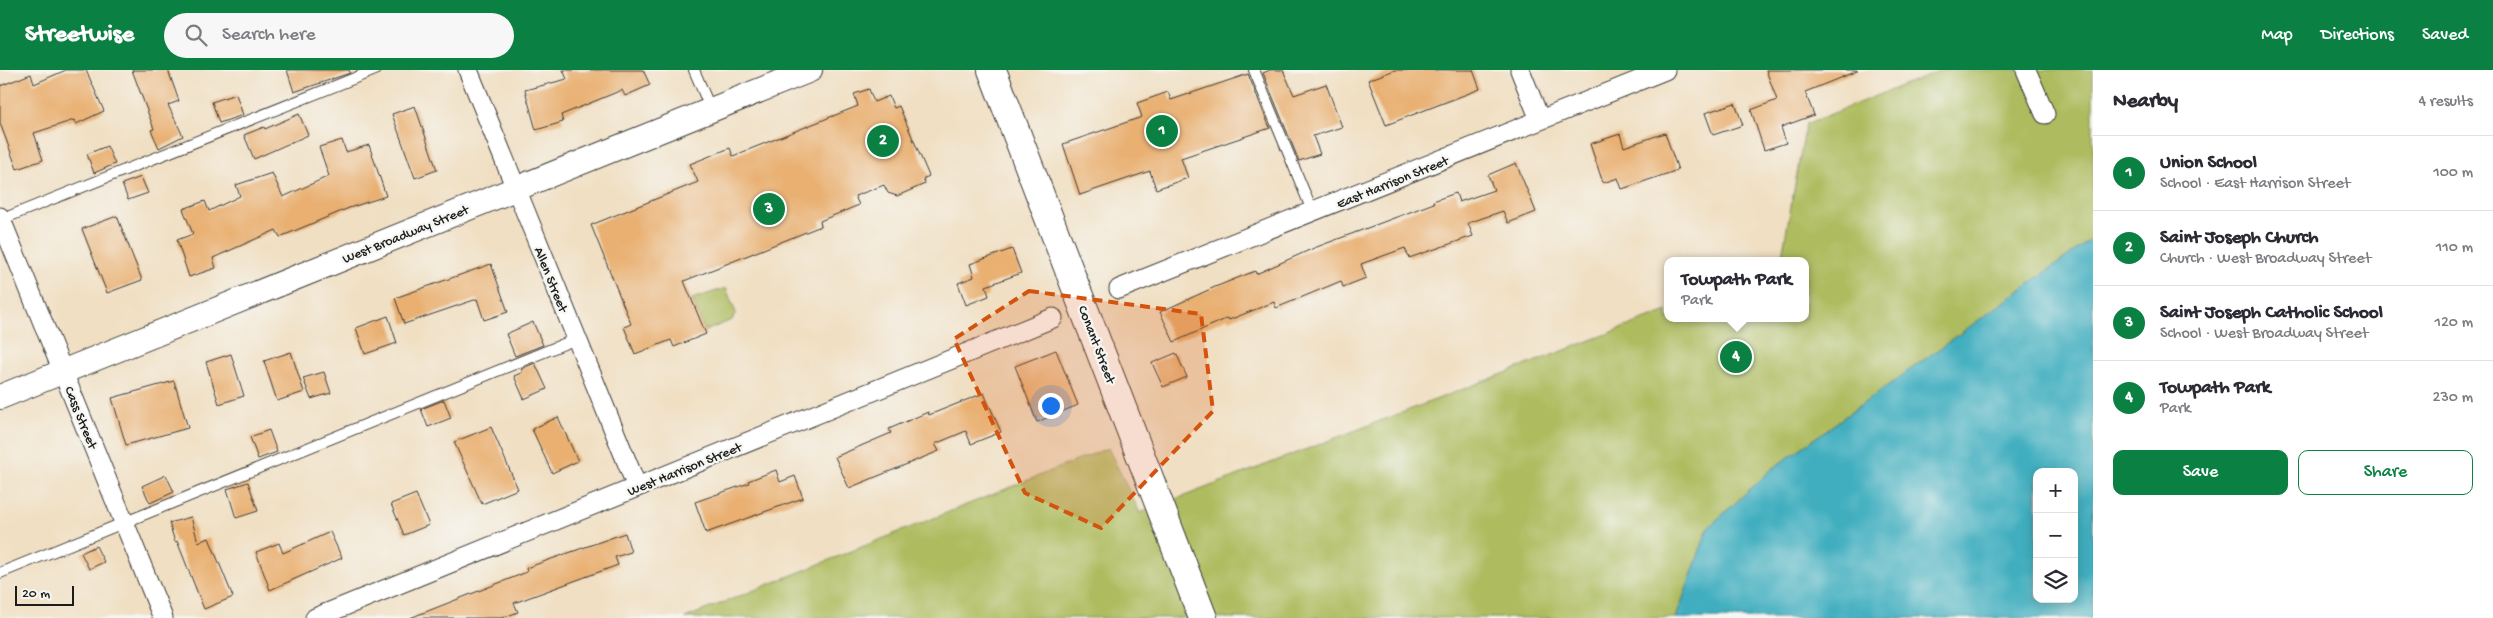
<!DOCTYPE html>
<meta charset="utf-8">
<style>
:root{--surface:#fff;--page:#f7f7f7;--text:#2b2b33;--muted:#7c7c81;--line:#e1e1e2;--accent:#0b8043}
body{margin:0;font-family:"Gochi Hand",sans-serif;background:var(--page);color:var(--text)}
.controls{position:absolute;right:15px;bottom:15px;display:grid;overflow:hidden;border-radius:10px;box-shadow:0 2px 12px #0003}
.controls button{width:45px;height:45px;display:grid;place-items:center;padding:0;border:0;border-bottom:1px solid var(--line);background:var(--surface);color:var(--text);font:25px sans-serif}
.scale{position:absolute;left:15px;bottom:12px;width:59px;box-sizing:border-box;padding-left:5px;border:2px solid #1c1c1c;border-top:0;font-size:14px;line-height:18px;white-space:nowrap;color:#1c1c1c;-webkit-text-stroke:4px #f6f6f2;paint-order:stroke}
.you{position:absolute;left:1050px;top:335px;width:18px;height:18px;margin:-12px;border:4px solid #fff;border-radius:50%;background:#1a73e8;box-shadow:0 0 0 8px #1a73e833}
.badge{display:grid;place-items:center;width:32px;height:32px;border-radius:50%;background:var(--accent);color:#fff;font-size:16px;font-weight:700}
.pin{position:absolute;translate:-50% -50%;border:2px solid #fff;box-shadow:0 1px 5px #0006}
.popup{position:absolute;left:1664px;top:187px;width:145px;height:65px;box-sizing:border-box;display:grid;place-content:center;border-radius:10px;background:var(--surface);filter:drop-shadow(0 1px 4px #0005);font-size:16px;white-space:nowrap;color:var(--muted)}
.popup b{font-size:19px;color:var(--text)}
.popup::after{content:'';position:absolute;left:50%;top:100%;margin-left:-10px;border:10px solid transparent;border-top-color:var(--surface)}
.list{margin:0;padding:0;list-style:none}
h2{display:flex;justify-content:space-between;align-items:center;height:65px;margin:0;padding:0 20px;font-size:21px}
h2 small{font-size:16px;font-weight:400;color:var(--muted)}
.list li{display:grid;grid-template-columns:32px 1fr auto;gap:15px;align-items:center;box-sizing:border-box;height:75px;padding:0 20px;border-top:1px solid var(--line)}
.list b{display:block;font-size:19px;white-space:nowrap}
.list p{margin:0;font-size:16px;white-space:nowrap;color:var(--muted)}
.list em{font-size:16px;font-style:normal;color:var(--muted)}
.actions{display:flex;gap:10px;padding:15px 20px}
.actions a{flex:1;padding:11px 0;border:1px solid var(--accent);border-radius:10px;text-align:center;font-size:18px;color:var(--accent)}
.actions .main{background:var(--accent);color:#fff}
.icon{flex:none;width:28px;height:28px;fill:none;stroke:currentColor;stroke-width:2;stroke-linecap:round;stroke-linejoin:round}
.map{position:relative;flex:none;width:2093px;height:548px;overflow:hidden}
header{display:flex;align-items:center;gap:30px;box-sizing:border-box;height:70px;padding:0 25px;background:var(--accent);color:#fff}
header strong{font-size:24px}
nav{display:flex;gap:28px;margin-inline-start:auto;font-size:18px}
.search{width:350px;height:45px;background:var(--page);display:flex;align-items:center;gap:12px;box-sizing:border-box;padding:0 18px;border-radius:28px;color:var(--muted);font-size:19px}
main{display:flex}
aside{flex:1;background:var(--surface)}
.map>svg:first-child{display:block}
.green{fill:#aebc5e;stroke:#656c3d}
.water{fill:#41aebf;stroke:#2e656e;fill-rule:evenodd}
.building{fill:#e9b072}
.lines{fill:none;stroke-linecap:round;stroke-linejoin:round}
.service-casing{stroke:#3c3935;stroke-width:12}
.minor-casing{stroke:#3c3935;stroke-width:21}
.tertiary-casing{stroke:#3c3935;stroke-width:26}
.primary-casing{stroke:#3c3935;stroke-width:30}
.service{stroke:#fff;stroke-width:10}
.minor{stroke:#fff;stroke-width:19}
.tertiary{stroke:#fff;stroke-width:24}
.primary{stroke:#fff;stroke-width:28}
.marked{fill:#d4530e;fill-opacity:0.2;stroke:#d4530e;stroke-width:4;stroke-dasharray:10 6;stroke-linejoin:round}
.labels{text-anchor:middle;stroke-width:4.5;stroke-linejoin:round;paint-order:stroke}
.street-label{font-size:14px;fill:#1c1c1c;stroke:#f6f6f2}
</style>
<header>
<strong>Streetwise</strong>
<div class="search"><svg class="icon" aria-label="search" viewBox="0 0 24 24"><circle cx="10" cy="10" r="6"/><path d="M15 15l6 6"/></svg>Search here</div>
<nav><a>Map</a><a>Directions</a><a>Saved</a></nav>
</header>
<main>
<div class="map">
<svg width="2093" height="548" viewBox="0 0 2093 548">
<rect width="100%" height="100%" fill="#f6f6f2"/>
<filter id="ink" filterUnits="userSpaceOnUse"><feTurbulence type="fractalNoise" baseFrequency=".02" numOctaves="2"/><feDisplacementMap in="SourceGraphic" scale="10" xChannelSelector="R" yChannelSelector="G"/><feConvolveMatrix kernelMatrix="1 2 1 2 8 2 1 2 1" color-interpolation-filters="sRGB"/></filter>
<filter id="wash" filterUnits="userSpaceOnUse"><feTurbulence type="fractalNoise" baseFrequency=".0096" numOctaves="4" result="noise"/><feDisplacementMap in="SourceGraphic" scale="20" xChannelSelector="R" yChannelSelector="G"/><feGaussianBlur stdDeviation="1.12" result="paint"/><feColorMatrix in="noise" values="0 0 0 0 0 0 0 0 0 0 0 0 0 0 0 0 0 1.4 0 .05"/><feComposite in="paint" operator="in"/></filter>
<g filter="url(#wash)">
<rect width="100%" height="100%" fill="#f0dfc2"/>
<path class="green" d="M 1941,0 L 2093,0 L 2093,168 L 1772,399 L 1708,458 L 1676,548 L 685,548 L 1108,378 L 1140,443 L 1667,241 L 1667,248 L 1805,248 L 1805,191 L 1781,191 L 1806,54 Z
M 726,218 L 736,243 L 732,250 L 705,261 L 692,229 Z"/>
<path class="water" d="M 2093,168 L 2093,548 L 1676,548 L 1708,458 L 1772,399 ZM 2037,402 L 2074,402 L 2074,529 L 2037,529 Z"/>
<g id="blocks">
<path class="building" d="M 66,0 L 86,0 L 104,41 L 76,54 L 74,50 L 34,63 L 43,90 L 17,99 L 0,53 L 0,16 L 31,4 L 34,14 Z
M 132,0 L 168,0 L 179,31 L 168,35 L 183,66 L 159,78 L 151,60 L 154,59 Z
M 287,0 L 349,0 L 350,3 L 294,22 Z
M 563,0 L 643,0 L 650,15 L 625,26 L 622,20 L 561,45 L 563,52 L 536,60 L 525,20 L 567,9 Z
M 1270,0 L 1283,0 L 1294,25 L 1326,14 L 1342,57 L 1313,66 L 1320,84 L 1299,91 L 1263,3 Z
M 1395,0 L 1473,0 L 1480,19 L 1386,55 L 1368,10 Z
M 1766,0 L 1857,0 L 1857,1 L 1805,22 L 1814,45 L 1781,57 L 1786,73 L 1764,80 L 1751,40 L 1777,30 Z
M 1248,4 L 1270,58 L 1181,88 L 1188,108 L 1156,119 L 1150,101 L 1080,125 L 1063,74 L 1142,47 L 1137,33 L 1168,22 L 1171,30 Z
M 869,19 L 874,32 L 889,26 L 894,38 L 899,36 L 929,106 L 923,109 L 925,114 L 897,126 L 888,123 L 884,115 L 855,126 L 859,135 L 820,151 L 821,156 L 684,211 L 706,264 L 674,277 L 671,270 L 635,284 L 624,257 L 631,254 L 591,155 L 698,112 L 690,94 L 730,78 L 733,86 L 858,36 L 854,24 Z
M 236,24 L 243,45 L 219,53 L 212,32 Z
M 1735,33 L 1743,55 L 1713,65 L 1705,43 Z
M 415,36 L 437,100 L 415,108 L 392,44 Z
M 299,44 L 308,65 L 254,89 L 244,65 L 264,57 L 265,59 Z
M 1665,63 L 1678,100 L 1622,119 L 1618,108 L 1603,113 L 1590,74 L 1620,64 L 1624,77 Z
M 342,70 L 346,82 L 369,75 L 386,126 L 349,138 L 280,167 L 276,160 L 213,188 L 216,198 L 189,207 L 177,170 L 193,164 L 183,139 L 205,131 L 209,141 L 240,126 L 236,115 L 272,103 L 283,127 L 329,106 L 319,77 Z
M 107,76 L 115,94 L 94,103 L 87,84 Z
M 1516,93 L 1536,142 L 1508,153 L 1503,141 L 1468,153 L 1473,166 L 1409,188 L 1405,178 L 1361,194 L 1366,208 L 1343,217 L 1341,211 L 1276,238 L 1274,232 L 1229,250 L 1228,248 L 1174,272 L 1160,242 L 1215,217 L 1255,201 L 1256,204 L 1314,178 L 1434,133 L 1433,131 L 1456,123 L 1459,132 L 1494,120 L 1488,105 Z
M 141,107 L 148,123 L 128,130 L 122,114 Z
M 117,146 L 142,210 L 107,223 L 82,159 Z
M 1012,179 L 1021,203 L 986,216 L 989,226 L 966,235 L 958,213 L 974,207 L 970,194 Z
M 491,194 L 508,242 L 484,250 L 477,229 L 404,254 L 395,228 Z
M 388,246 L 397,273 L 365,284 L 356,258 Z
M 533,252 L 543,275 L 515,286 L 506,264 Z
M 1056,280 L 1078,335 L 1037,352 L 1015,296 Z
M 291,282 L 304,322 L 277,331 L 264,291 Z
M 1176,283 L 1187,307 L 1163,317 L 1152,293 Z
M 231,284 L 244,326 L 219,334 L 206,292 Z
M 535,293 L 547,319 L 524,329 L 514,306 L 523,302 L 521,299 Z
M 324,302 L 331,323 L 311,329 L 303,308 Z
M 174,311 L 188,358 L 126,375 L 112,328 Z
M 984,323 L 1001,362 L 971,374 L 966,361 L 935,374 L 939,381 L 849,418 L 835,387 L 891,363 L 889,359 L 928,342 L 929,345 Z
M 444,330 L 451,348 L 428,357 L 421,339 Z
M 558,347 L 578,391 L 552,403 L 532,359 Z
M 491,357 L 518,419 L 482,434 L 454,372 Z
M 269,360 L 277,382 L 258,389 L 250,367 Z
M 776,400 L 780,412 L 795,406 L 803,428 L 706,463 L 695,432 L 749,413 L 748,411 Z
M 166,405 L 174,422 L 150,433 L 142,416 Z
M 248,412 L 258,441 L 236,448 L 227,419 Z
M 416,424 L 429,455 L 404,465 L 391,434 Z
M 191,447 L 198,472 L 209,468 L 233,527 L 204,539 L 177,471 L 175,472 L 169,453 Z
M 330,462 L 342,488 L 270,520 L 256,482 L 279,473 L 283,483 Z
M 625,463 L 631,482 L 615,487 L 618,495 L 514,533 L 518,542 L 502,548 L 410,548 L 527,502 L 526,498 Z
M 96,476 L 104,492 L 89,499 L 81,483 Z"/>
</g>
</g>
<g filter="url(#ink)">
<use href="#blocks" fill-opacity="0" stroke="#3c3935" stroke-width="1"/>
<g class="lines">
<g class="service-casing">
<path id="service" d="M 694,0 L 711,40
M 1254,0 L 1313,143
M 0,150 L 375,0
M 0,503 L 576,269"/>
</g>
<g class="minor-casing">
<path id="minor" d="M 468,0 L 637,417
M 1520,0 L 1540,50
M 2026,0 L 2045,44
M 0,147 L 163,548
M 1119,219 L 1665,0
M 315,548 L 1053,248"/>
</g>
<g class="tertiary-casing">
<path id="tertiary" d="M 0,327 L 810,0"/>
</g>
<g class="primary-casing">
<path id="primary" d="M 992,0 L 1203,548"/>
</g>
<use href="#service" class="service"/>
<use href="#minor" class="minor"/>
<use href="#tertiary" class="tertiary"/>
<use href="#primary" class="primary"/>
</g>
</g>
<path class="marked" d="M 1029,221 L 1201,244 L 1213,341 L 1101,458 L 1025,423 L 954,269 Z"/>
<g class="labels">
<g class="street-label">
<text transform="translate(1392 111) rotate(-22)" y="5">East Harrison Street</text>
<text transform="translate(405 163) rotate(-22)" y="5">West Broadway Street</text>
<text transform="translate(552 209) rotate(68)" y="5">Allen Street</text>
<text transform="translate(1098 274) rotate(69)" y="5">Conant Street</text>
<text transform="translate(82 347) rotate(68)" y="5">Cass Street</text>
<text transform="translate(684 398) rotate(-22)" y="5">West Harrison Street</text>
</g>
</g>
</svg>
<div class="controls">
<button>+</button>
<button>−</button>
<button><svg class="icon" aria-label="layers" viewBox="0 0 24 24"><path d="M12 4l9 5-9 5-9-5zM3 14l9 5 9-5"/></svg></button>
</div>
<div class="scale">20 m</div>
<div class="you"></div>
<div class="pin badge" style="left:1162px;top:61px">1</div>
<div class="pin badge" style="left:883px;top:71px">2</div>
<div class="pin badge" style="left:769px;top:139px">3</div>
<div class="pin badge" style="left:1736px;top:287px">4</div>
<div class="popup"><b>Towpath Park</b>Park</div>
</div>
<aside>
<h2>Nearby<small>4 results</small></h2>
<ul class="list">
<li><span class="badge">1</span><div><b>Union School</b><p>School · East Harrison Street</p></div><em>100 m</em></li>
<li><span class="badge">2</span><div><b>Saint Joseph Church</b><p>Church · West Broadway Street</p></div><em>110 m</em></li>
<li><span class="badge">3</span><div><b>Saint Joseph Catholic School</b><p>School · West Broadway Street</p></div><em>120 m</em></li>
<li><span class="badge">4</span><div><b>Towpath Park</b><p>Park</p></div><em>230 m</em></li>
</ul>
<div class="actions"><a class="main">Save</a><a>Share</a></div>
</aside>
</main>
